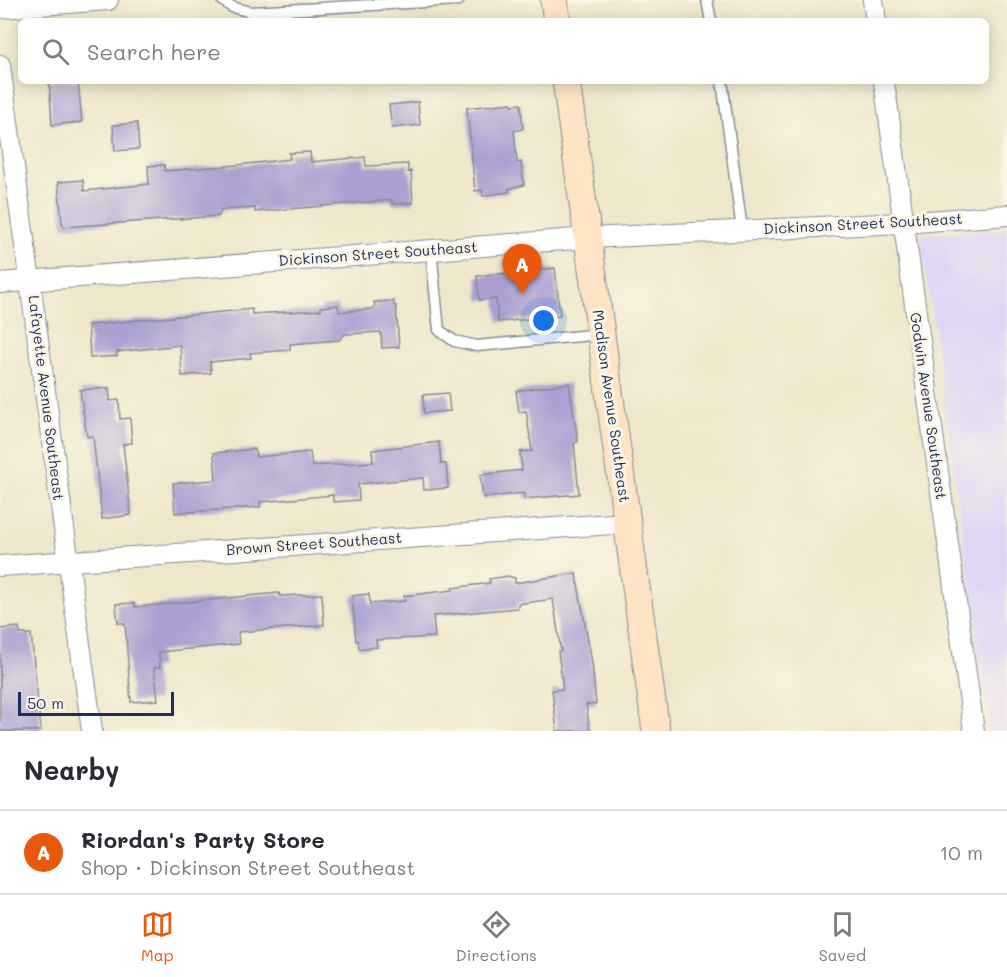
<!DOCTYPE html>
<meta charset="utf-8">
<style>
:root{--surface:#fff;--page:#f7f7f7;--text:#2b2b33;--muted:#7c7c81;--line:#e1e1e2;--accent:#ea580c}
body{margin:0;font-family:Mali,sans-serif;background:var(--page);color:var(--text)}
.scale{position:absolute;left:18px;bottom:15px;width:156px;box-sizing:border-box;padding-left:6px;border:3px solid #1b2f5e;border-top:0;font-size:16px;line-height:21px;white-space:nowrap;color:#1b2f5e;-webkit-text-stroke:4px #fcf5e5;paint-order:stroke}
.you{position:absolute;left:544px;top:321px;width:21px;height:21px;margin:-15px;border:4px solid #fff;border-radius:50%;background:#1a73e8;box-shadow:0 0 0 9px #1a73e833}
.badge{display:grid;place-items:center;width:39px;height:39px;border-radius:50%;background:var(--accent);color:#fff;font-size:20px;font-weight:700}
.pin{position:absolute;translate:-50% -50px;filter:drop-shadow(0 2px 3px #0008)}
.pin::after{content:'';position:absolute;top:32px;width:21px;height:18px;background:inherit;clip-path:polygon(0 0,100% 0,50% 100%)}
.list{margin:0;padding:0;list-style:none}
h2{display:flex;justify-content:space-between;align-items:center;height:78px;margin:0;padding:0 24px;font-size:26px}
h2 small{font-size:20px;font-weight:400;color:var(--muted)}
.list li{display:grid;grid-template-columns:39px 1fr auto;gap:18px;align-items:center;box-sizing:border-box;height:84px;padding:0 24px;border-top:2px solid var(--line)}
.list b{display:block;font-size:22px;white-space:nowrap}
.list p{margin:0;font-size:20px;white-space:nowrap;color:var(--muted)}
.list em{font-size:20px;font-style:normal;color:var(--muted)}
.icon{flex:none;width:33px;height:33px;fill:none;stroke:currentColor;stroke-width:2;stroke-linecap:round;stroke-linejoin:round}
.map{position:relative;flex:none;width:1007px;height:731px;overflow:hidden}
.search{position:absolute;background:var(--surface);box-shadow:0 3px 15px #0003;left:18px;right:18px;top:18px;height:66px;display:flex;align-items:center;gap:15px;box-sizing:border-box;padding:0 21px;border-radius:9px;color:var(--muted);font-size:22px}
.sheet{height:162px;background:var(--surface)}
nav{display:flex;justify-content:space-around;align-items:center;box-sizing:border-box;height:84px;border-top:2px solid var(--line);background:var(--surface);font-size:16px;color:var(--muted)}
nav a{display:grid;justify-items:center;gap:3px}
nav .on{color:var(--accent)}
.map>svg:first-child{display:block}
.built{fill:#dfd5f5}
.building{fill:#aba0d1}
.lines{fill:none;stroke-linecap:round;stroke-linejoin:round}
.lane-casing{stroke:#848b94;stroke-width:13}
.street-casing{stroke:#848b94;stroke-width:22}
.secondary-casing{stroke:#848b94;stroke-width:29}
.lane{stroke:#fff;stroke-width:10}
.street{stroke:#fff;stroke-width:20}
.secondary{stroke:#fee4c5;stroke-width:27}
.labels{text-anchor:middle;stroke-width:6;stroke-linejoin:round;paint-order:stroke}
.street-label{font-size:15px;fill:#1b2f5e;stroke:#fcf5e5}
</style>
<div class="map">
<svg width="1007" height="731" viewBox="0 0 1007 731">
<rect width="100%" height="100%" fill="#fcf5e5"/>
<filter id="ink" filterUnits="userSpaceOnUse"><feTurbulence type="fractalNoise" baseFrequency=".0167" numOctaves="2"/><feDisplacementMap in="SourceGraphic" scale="12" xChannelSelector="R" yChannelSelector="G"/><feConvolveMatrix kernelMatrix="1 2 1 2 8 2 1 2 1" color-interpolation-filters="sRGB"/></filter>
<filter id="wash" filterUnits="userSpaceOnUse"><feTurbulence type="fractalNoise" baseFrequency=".008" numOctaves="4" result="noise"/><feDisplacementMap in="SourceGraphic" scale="24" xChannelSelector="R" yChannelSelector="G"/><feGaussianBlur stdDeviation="1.35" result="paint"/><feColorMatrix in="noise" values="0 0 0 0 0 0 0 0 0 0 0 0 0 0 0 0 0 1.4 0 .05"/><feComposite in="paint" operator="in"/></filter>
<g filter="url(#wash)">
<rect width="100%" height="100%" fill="#eee7ca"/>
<path class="built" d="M 1007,229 L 1007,731 L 990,731 L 921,235 Z"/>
<g id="blocks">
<path class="building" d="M 49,81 L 78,81 L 82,122 L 52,125 Z
M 418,102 L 420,125 L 392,128 L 389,105 Z
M 511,103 L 512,105 L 521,104 L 523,129 L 514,131 L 517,163 L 521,162 L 524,185 L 508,189 L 509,192 L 483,196 L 482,190 L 475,191 L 467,108 Z
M 137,123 L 139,149 L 115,151 L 113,125 Z
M 310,152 L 311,162 L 365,157 L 366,166 L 408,164 L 408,172 L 411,171 L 413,203 L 392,204 L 392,200 L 255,212 L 255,208 L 221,210 L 219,216 L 64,227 L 62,223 L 58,182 L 83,180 L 84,191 L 149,184 L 148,166 L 164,165 L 165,171 L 238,165 L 290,159 L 289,153 Z
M 555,268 L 560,316 L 498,322 L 496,299 L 479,300 L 477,276 Z
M 394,301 L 394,306 L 396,306 L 399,347 L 382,348 L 381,332 L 345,334 L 339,340 L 290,344 L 290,350 L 250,353 L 251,358 L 210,362 L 211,373 L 182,376 L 180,345 L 117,352 L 117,356 L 90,358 L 88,325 L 252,309 L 252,314 L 321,310 L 321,307 L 338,305 L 339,312 L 371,309 L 375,307 L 374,302 Z
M 569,383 L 578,442 L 574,443 L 579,494 L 524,499 L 524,493 L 483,498 L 480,475 L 522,470 L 520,452 L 532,451 L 526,411 L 519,412 L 516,391 Z
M 109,388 L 110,401 L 119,400 L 120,419 L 130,418 L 132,443 L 123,444 L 131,515 L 102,519 L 93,436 L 87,437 L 80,390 Z
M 448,393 L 450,411 L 424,413 L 423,395 Z
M 439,442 L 441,464 L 446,464 L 448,488 L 424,490 L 423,478 L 358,484 L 359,500 L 333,502 L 333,495 L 260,502 L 260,507 L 175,513 L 173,483 L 216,480 L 214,453 L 255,449 L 256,457 L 310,452 L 312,466 L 373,462 L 372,450 Z
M 576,573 L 592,663 L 596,704 L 586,705 L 590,731 L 557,731 L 552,690 L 563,689 L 558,651 L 561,651 L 553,599 L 518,604 L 518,608 L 433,616 L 435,637 L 376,640 L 377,647 L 359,649 L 358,641 L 356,641 L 352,596 L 369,594 L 370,604 L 405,601 L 404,596 L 453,590 L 452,588 L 490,583 L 489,579 L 508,576 L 515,578 L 515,583 Z
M 279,593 L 280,596 L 322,594 L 324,625 L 238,632 L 239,644 L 159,652 L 160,667 L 154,668 L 158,700 L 131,702 L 125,623 L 118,623 L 116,604 L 134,603 L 135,607 Z
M 19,627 L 20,634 L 31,634 L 41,731 L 0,731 L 0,629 Z"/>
</g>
</g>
<g filter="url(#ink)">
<use href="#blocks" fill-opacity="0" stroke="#848b94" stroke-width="1.5"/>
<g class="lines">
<g class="lane-casing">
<path id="lane" d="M 222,0 L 232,7 L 251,12 L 459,0
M 707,0 L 711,21
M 722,81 L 742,230
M 431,250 L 439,330 L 454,341 L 477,346 L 601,334"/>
</g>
<g class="street-casing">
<path id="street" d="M 873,0 L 876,21
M 0,8 L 108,0
M 0,65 L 92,731
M 884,81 L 974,731
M 0,283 L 589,238 L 902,223 L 1007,215
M 0,566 L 627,523"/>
</g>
<g class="secondary-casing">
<path id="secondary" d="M 554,0 L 557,21
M 566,81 L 656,731"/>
</g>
<use href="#lane" class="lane"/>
<use href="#street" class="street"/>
<use href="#secondary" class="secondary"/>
</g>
</g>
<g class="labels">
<g class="street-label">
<text transform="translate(863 224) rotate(-3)" y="5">Dickinson Street Southeast</text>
<text transform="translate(378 254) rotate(-4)" y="5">Dickinson Street Southeast</text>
<text transform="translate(46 398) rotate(83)" y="5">Lafayette Avenue Southeast</text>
<text transform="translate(611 406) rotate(82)" y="5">Madison Avenue Southeast</text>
<text transform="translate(928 406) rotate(82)" y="5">Godwin Avenue Southeast</text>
<text transform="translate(314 544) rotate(-4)" y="5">Brown Street Southeast</text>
</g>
</g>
</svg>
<div class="scale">50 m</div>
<div class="you"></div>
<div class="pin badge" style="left:522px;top:294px">A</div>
<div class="search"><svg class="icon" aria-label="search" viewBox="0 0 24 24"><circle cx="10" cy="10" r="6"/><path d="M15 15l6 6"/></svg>Search here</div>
</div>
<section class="sheet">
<h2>Nearby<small></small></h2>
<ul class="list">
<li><span class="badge">A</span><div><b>Riordan's Party Store</b><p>Shop · Dickinson Street Southeast</p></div><em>10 m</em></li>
</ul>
</section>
<nav>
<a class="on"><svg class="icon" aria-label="map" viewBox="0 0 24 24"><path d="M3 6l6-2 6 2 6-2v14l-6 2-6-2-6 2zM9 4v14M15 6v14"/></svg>Map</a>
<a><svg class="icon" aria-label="directions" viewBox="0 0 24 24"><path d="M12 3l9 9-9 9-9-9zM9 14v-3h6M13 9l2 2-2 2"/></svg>Directions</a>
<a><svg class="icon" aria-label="saved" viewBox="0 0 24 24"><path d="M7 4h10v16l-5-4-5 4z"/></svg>Saved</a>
</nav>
